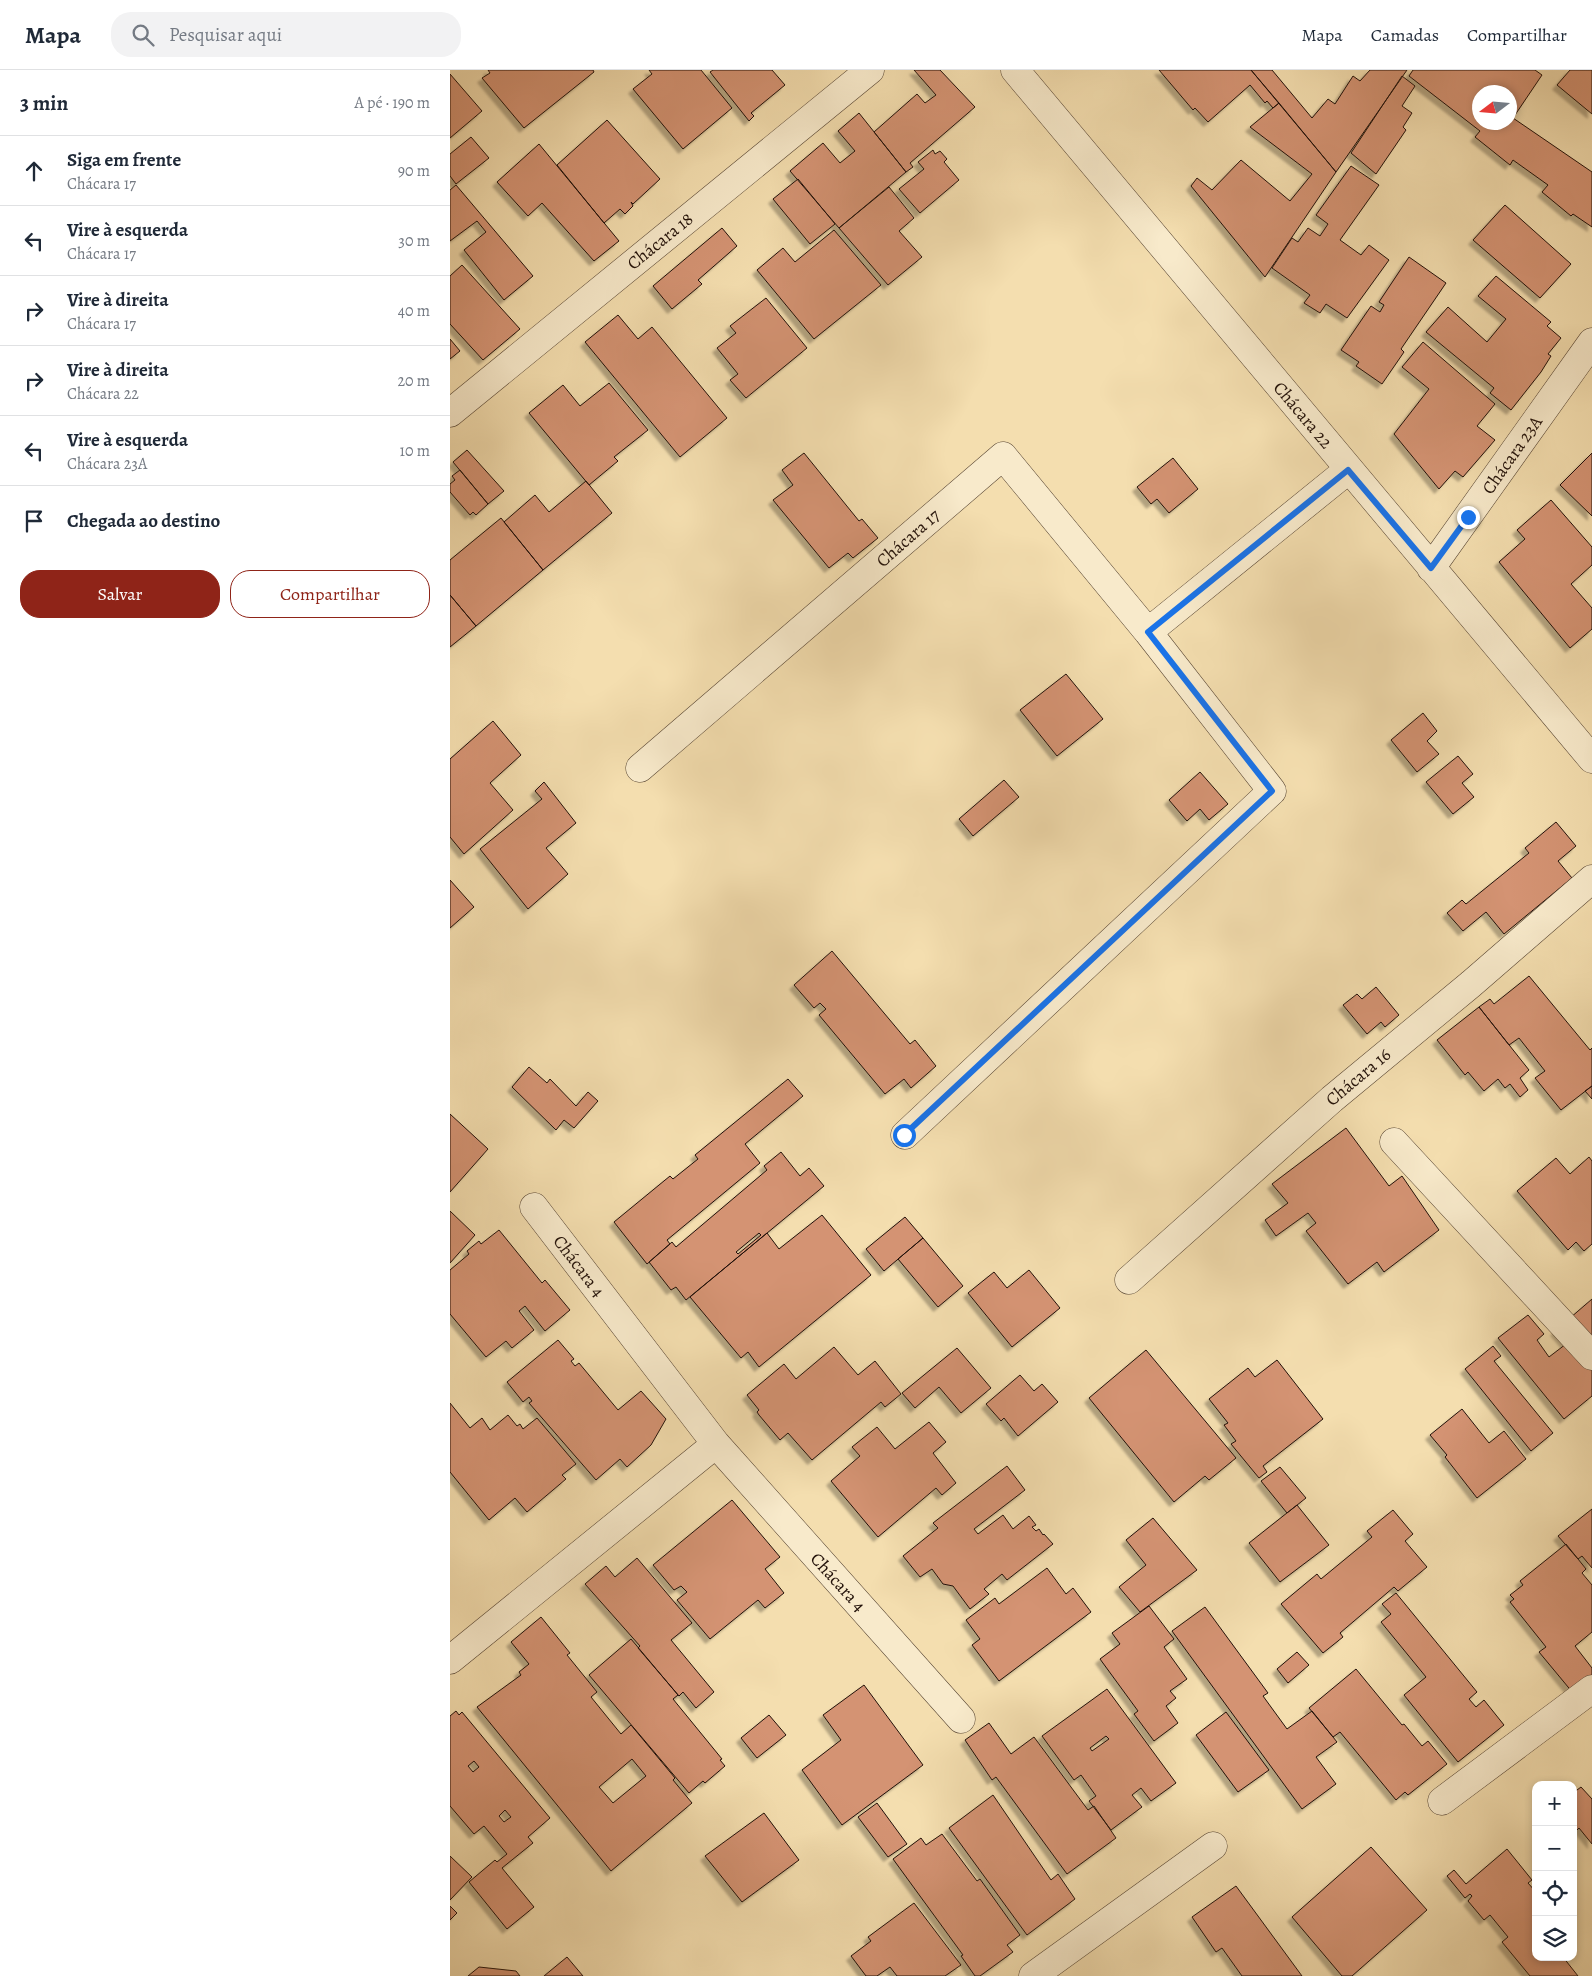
<!DOCTYPE html>
<html lang="pt">
<meta charset="utf-8">
<style>
:root{--surface:#fff;--page:#f2f2f3;--text:#1f2937;--muted:#747a83;--line:#e0e1e3;--accent:#8f2418}
body{margin:0;font-family:Alegreya,serif;background:var(--page);color:var(--text)}
.controls{position:absolute;right:15px;bottom:15px;display:grid;overflow:hidden;border-radius:10px;box-shadow:0 2px 8px #0003}
.controls button{width:45px;height:45px;display:grid;place-items:center;padding:0;border:0;border-bottom:1px solid var(--line);background:var(--surface);color:var(--text);font:25px sans-serif}
.compass{position:absolute;left:1022px;top:15px;width:45px;height:45px;border-radius:50%;background:var(--surface);box-shadow:0 2px 8px #0003;rotate:254deg}
.stop{position:absolute;width:15px;height:15px;margin:-11px;border:4px solid #1a73e8;border-radius:50%;background:#fff}
.stop.end{background:#1a73e8;border-color:#fff;box-shadow:0 1px 5px #0008}
.list{margin:0;padding:0;list-style:none}
h2{display:flex;justify-content:space-between;align-items:center;height:65px;margin:0;padding:0 20px;font-size:21px}
h2 small{font-size:16px;font-weight:400;color:var(--muted)}
.list li{display:grid;grid-template-columns:32px 1fr auto;gap:15px;align-items:center;box-sizing:border-box;height:70px;padding:0 20px;border-top:1px solid var(--line)}
.list b{display:block;font-size:19px;white-space:nowrap}
.list p{margin:0;font-size:16px;white-space:nowrap;color:var(--muted)}
.list em{font-size:16px;font-style:normal;color:var(--muted)}
.actions{display:flex;gap:10px;padding:15px 20px}
.actions a{flex:1;padding:11px 0;border:1px solid var(--accent);border-radius:20px;text-align:center;font-size:18px;color:var(--accent)}
.actions .main{background:var(--accent);color:#fff}
.icon{flex:none;width:28px;height:28px;fill:none;stroke:currentColor;stroke-width:2;stroke-linecap:round;stroke-linejoin:round}
.map{position:relative;flex:none;width:1142px;height:1906px;overflow:hidden}
header{display:flex;align-items:center;gap:30px;box-sizing:border-box;height:70px;padding:0 25px;background:var(--surface);border-bottom:1px solid var(--line)}
header strong{font-size:24px}
nav{display:flex;gap:28px;margin-inline-start:auto;font-size:18px}
.search{width:350px;height:45px;background:var(--page);display:flex;align-items:center;gap:12px;box-sizing:border-box;padding:0 18px;border-radius:20px;color:var(--muted);font-size:19px}
main{display:flex}
aside{flex:1;background:var(--surface)}
.map>svg:first-child{display:block}
.building{fill:#d49373;stroke:#221109;fill-rule:evenodd;filter:url(#shadow)}
.lines{fill:none;stroke-linecap:round;stroke-linejoin:round}
.minor-casing{stroke:#564432;stroke-width:29}
.minor{stroke:#f8eacb;stroke-width:28}
.route{stroke:#1a73e8;stroke-width:6}
.labels{text-anchor:middle;stroke-width:5;stroke-linejoin:round;paint-order:stroke}
.street-label{font-size:18px;fill:#221109;stroke:#f8eacb}
</style>
<header>
<strong>Mapa</strong>
<div class="search"><svg class="icon" aria-label="search" viewBox="0 0 24 24"><circle cx="10" cy="10" r="6"/><path d="M15 15l6 6"/></svg>Pesquisar aqui</div>
<nav><a>Mapa</a><a>Camadas</a><a>Compartilhar</a></nav>
</header>
<main>
<aside>
<h2>3 min<small>A pé · 190 m</small></h2>
<ul class="list">
<li><svg class="icon" aria-label="ahead" viewBox="0 0 24 24"><path d="M12 20V5M6 11l6-6 6 6"/></svg><div><b>Siga em frente</b><p>Chácara 17</p></div><em>90 m</em></li>
<li><svg class="icon" aria-label="left" viewBox="0 0 24 24"><path d="M17 20v-9H6M10 6l-5 5 5 5"/></svg><div><b>Vire à esquerda</b><p>Chácara 17</p></div><em>30 m</em></li>
<li><svg class="icon" aria-label="right" viewBox="0 0 24 24"><path d="M7 20v-9h11M14 6l5 5-5 5"/></svg><div><b>Vire à direita</b><p>Chácara 17</p></div><em>40 m</em></li>
<li><svg class="icon" aria-label="right" viewBox="0 0 24 24"><path d="M7 20v-9h11M14 6l5 5-5 5"/></svg><div><b>Vire à direita</b><p>Chácara 22</p></div><em>20 m</em></li>
<li><svg class="icon" aria-label="left" viewBox="0 0 24 24"><path d="M17 20v-9H6M10 6l-5 5 5 5"/></svg><div><b>Vire à esquerda</b><p>Chácara 23A</p></div><em>10 m</em></li>
<li><svg class="icon" aria-label="arrive" viewBox="0 0 24 24"><path d="M6 21V4h12l-3 4 3 4H6"/></svg><div><b>Chegada ao destino</b></div></li>
</ul>
<div class="actions"><a class="main">Salvar</a><a>Compartilhar</a></div>
</aside>
<div class="map">
<svg width="1142" height="1906" viewBox="0 0 1142 1906">
<defs>
<filter id="shadow"><feDropShadow dx="-4.5" dy="4.5" stdDeviation="1" flood-color="#0004"/></filter>
</defs>
<rect width="100%" height="100%" fill="#f4deaf"/>
<filter id="stains"><feTurbulence type="fractalNoise" baseFrequency=".004" numOctaves="4"/><feColorMatrix values="0 0 0 0 .2 0 0 0 0 .09 0 0 0 0 .02 0 0 0 .5 -.17"/></filter>
<radialGradient id="worn" r=".72"><stop offset=".6" stop-color="#630" stop-opacity="0"/><stop offset="1" stop-color="#630" stop-opacity=".3"/></radialGradient>
<path class="building" d="M 38,0 L 143,0 L 144,2 L 74,58 L 32,8 L 40,3 Z
M 199,0 L 251,0 L 282,38 L 233,79 L 183,19 L 202,4 Z
M 263,0 L 322,0 L 335,15 L 301,43 L 304,46 L 299,51 L 260,2 Z
M 464,0 L 490,0 L 525,37 L 460,93 L 463,97 L 456,102 L 424,62 L 467,24 L 475,33 L 486,25 Z
M 709,0 L 801,0 L 829,33 L 823,38 L 817,31 L 815,33 L 800,15 L 758,52 L 745,38 L 743,40 Z
M 801,0 L 822,0 L 862,48 L 878,29 L 885,34 L 903,6 L 910,11 L 920,0 L 957,0 L 886,102 Z
M 963,0 L 1085,0 L 1092,5 L 1063,48 L 1142,102 L 1142,157 L 1123,144 L 1121,146 L 1092,122 L 1098,115 L 1063,90 L 1060,95 L 1025,67 L 1030,61 L 959,6 ZM 1030,22 L 1060,22 L 1060,52 L 1030,52 Z
M 1120,0 L 1142,0 L 1142,44 L 1107,15 Z
M 0,4 L 32,41 L 0,68 Z
M 952,6 L 965,16 L 952,36 L 962,43 L 953,57 L 956,60 L 926,104 L 901,83 Z
M 829,33 L 886,102 L 815,207 L 741,116 L 747,108 L 762,120 L 791,90 L 840,131 L 862,104 L 800,57 Z
M 409,43 L 456,102 L 389,158 L 340,101 L 373,73 L 390,93 L 405,81 L 388,61 Z
M 157,50 L 210,109 L 183,134 L 181,132 L 183,136 L 175,144 L 170,139 L 154,153 L 107,95 Z
M 21,67 L 39,88 L 6,114 L 0,106 L 0,84 Z
M 89,74 L 169,171 L 144,191 L 92,133 L 78,146 L 47,112 Z
M 483,80 L 485,84 L 490,81 L 497,89 L 494,92 L 509,110 L 470,143 L 449,119 L 474,99 L 468,92 Z
M 901,96 L 929,115 L 890,170 L 911,185 L 919,175 L 939,190 L 897,248 L 876,234 L 870,243 L 854,233 L 860,225 L 822,198 L 842,168 L 848,172 L 858,158 L 870,166 L 878,154 L 866,145 Z
M 348,109 L 385,154 L 360,174 L 323,129 Z
M 6,115 L 83,206 L 54,230 L 14,180 L 36,162 L 27,151 L 0,171 L 0,120 Z
M 439,117 L 464,148 L 449,161 L 472,187 L 438,215 L 389,158 Z
M 1055,135 L 1121,194 L 1090,228 L 1023,170 Z
M 272,158 L 287,176 L 248,210 L 252,214 L 222,239 L 203,216 Z
M 384,160 L 431,215 L 364,269 L 307,200 L 333,178 L 345,192 Z
M 959,187 L 996,213 L 951,279 L 954,282 L 932,314 L 906,296 L 909,292 L 891,280 L 921,236 L 930,242 L 934,235 L 929,232 Z
M 12,195 L 70,259 L 33,290 L 0,254 L 0,206 Z
M 1046,206 L 1101,252 L 1097,256 L 1111,268 L 1098,284 L 1101,286 L 1091,302 L 1061,340 L 1040,323 L 1044,318 L 976,262 L 998,237 L 1037,272 L 1056,249 L 1028,226 Z
M 316,228 L 357,278 L 296,328 L 280,310 L 288,304 L 267,278 L 286,263 L 280,256 Z
M 168,245 L 188,269 L 202,257 L 277,348 L 230,387 L 135,272 Z
M 0,269 L 10,281 L 0,289 Z
M 973,272 L 1045,334 L 1027,356 L 1045,370 L 1013,407 L 1005,401 L 989,419 L 944,364 L 979,319 L 952,297 Z
M 159,313 L 198,360 L 164,387 L 168,391 L 139,415 L 79,343 L 113,315 L 130,336 Z
M 17,380 L 54,421 L 38,434 L 3,392 Z
M 354,383 L 409,451 L 412,449 L 428,468 L 403,488 L 398,483 L 379,498 L 323,430 L 343,415 L 332,400 Z
M 1142,383 L 1142,446 L 1110,415 Z
M 723,388 L 748,419 L 719,443 L 707,429 L 701,434 L 687,417 Z
M 10,400 L 38,434 L 26,445 L 23,442 L 20,445 L 0,422 L 0,414 L 5,410 L 2,406 Z
M 136,411 L 162,443 L 93,500 L 54,452 L 85,425 L 99,442 Z
M 1101,430 L 1142,477 L 1142,495 L 1121,514 L 1142,538 L 1142,559 L 1120,578 L 1049,492 L 1075,469 L 1067,460 Z
M 51,448 L 93,500 L 26,556 L 0,525 L 0,490 Z
M 0,525 L 26,556 L 0,577 Z
M 616,604 L 653,649 L 607,686 L 570,640 Z
M 973,643 L 987,661 L 977,671 L 989,684 L 967,702 L 941,670 Z
M 43,651 L 71,685 L 40,713 L 63,740 L 14,784 L 0,767 L 0,689 Z
M 1008,686 L 1023,704 L 1012,713 L 1024,727 L 1003,744 L 976,712 Z
M 750,702 L 778,734 L 759,750 L 750,739 L 737,751 L 719,730 Z
M 554,710 L 569,727 L 523,766 L 509,749 Z
M 94,712 L 126,753 L 96,778 L 118,804 L 78,839 L 30,779 L 92,729 L 85,721 Z
M 1106,752 L 1126,776 L 1108,791 L 1122,808 L 1054,864 L 1036,842 L 1013,861 L 997,843 L 1012,830 L 1016,834 L 1079,783 L 1075,778 Z
M 0,810 L 24,837 L 0,858 Z
M 382,881 L 460,974 L 465,970 L 486,996 L 461,1018 L 454,1009 L 435,1024 L 369,945 L 376,939 L 370,933 L 364,938 L 344,915 Z
M 1079,906 L 1140,980 L 1142,978 L 1142,1016 L 1111,1040 L 1085,1008 L 1095,1001 L 1069,968 L 1059,975 L 1029,937 L 1040,929 L 1044,934 Z
M 926,917 L 949,945 L 935,957 L 931,952 L 917,964 L 893,935 L 907,924 L 912,929 Z
M 1029,937 L 1079,1000 L 1070,1008 L 1078,1020 L 1070,1027 L 1060,1014 L 1055,1018 L 1048,1009 L 1034,1021 L 1018,1002 L 1015,1005 L 987,970 Z
M 79,997 L 97,1013 L 100,1009 L 126,1036 L 138,1022 L 148,1031 L 124,1058 L 114,1050 L 106,1060 L 62,1017 Z
M 338,1009 L 353,1026 L 295,1074 L 310,1093 L 217,1170 L 220,1174 L 197,1194 L 164,1152 L 220,1106 L 223,1109 L 248,1089 L 245,1085 Z
M 1142,1016 L 1142,1029 L 1135,1021 Z
M 0,1044 L 38,1079 L 0,1122 Z
M 896,1058 L 939,1116 L 952,1106 L 989,1160 L 934,1202 L 927,1192 L 898,1214 L 856,1161 L 866,1153 L 858,1143 L 826,1166 L 815,1150 L 838,1133 L 822,1114 Z
M 331,1082 L 350,1106 L 359,1098 L 374,1116 L 236,1230 L 226,1217 L 221,1220 L 199,1192 L 222,1172 L 226,1177 L 317,1100 L 314,1096 ZM 309,1163 L 311,1165 L 288,1184 L 286,1182 Z
M 1139,1087 L 1142,1091 L 1142,1174 L 1134,1181 L 1126,1172 L 1118,1180 L 1067,1121 L 1106,1088 L 1120,1104 Z
M 0,1141 L 25,1165 L 0,1193 Z
M 372,1145 L 421,1205 L 309,1297 L 298,1282 L 291,1288 L 240,1227 L 317,1163 L 329,1179 Z
M 455,1147 L 473,1168 L 434,1201 L 416,1179 Z
M 49,1160 L 92,1213 L 95,1210 L 120,1240 L 95,1261 L 75,1236 L 69,1241 L 84,1260 L 62,1278 L 56,1271 L 36,1287 L 0,1244 L 0,1200 L 19,1184 L 17,1181 L 29,1171 L 31,1174 Z
M 473,1168 L 513,1216 L 488,1237 L 448,1189 Z
M 579,1200 L 610,1238 L 562,1277 L 518,1223 L 544,1202 L 557,1218 Z
M 1142,1229 L 1142,1326 L 1114,1349 L 1048,1268 L 1078,1245 L 1094,1264 L 1087,1270 L 1099,1287 L 1116,1274 L 1105,1261 Z
M 108,1270 L 124,1289 L 121,1291 L 125,1296 L 129,1293 L 168,1340 L 191,1321 L 216,1349 L 201,1375 L 177,1397 L 170,1389 L 146,1410 L 79,1333 L 82,1331 L 79,1327 L 73,1332 L 57,1312 Z
M 1043,1276 L 1051,1286 L 1044,1291 L 1103,1363 L 1081,1381 L 1015,1299 Z
M 384,1277 L 408,1305 L 425,1291 L 451,1324 L 435,1337 L 431,1332 L 362,1390 L 338,1363 L 330,1370 L 309,1345 L 307,1342 L 309,1340 L 297,1325 L 334,1294 L 346,1309 Z
M 507,1278 L 541,1318 L 511,1343 L 489,1317 L 465,1338 L 452,1323 Z
M 696,1280 L 786,1388 L 759,1410 L 755,1406 L 724,1432 L 639,1328 Z
M 827,1290 L 873,1349 L 813,1396 L 817,1402 L 809,1408 L 781,1374 L 786,1371 L 774,1355 L 778,1353 L 759,1329 L 798,1298 L 805,1307 Z
M 570,1305 L 584,1321 L 592,1314 L 608,1332 L 568,1366 L 554,1348 L 551,1351 L 536,1334 Z
M 0,1333 L 20,1358 L 32,1348 L 40,1360 L 58,1345 L 67,1356 L 70,1354 L 73,1359 L 87,1348 L 126,1394 L 112,1405 L 116,1409 L 77,1442 L 65,1428 L 39,1450 L 0,1402 Z
M 1012,1339 L 1039,1373 L 1054,1361 L 1076,1389 L 1027,1428 L 995,1387 L 997,1385 L 980,1365 Z
M 479,1352 L 496,1372 L 483,1383 L 506,1413 L 492,1425 L 486,1418 L 428,1467 L 381,1411 L 410,1386 L 402,1377 L 427,1357 L 445,1379 Z
M 557,1396 L 575,1420 L 524,1459 L 528,1464 L 553,1445 L 563,1459 L 579,1446 L 586,1455 L 582,1457 L 586,1461 L 589,1459 L 593,1465 L 594,1464 L 603,1474 L 557,1510 L 552,1504 L 534,1519 L 539,1524 L 520,1539 L 503,1516 L 493,1514 L 482,1499 L 470,1507 L 453,1486 L 488,1458 L 483,1453 Z
M 830,1397 L 856,1428 L 837,1443 L 811,1411 Z
M 282,1430 L 330,1487 L 315,1499 L 334,1523 L 315,1538 L 308,1530 L 260,1569 L 227,1530 L 237,1522 L 231,1516 L 224,1520 L 203,1495 Z
M 847,1435 L 879,1475 L 830,1512 L 799,1473 Z
M 1142,1439 L 1142,1498 L 1132,1486 L 1128,1489 L 1108,1466 Z
M 943,1440 L 963,1464 L 955,1471 L 977,1497 L 948,1521 L 944,1517 L 890,1563 L 893,1567 L 873,1583 L 831,1534 L 867,1504 L 871,1509 L 922,1467 L 917,1461 Z
M 703,1448 L 747,1500 L 690,1542 L 669,1517 L 696,1495 L 676,1470 Z
M 1116,1474 L 1136,1499 L 1132,1503 L 1142,1515 L 1142,1562 L 1125,1576 L 1142,1598 L 1142,1617 L 1128,1629 L 1089,1582 L 1096,1577 L 1060,1532 L 1064,1529 L 1060,1525 L 1073,1515 L 1070,1511 Z
M 187,1488 L 242,1553 L 221,1570 L 264,1622 L 246,1638 L 233,1622 L 229,1626 L 188,1578 L 190,1576 L 135,1514 L 156,1496 L 165,1507 Z
M 597,1498 L 616,1524 L 623,1518 L 641,1542 L 549,1611 L 522,1575 L 530,1569 L 516,1550 L 545,1528 L 549,1534 Z
M 946,1523 L 1027,1622 L 1019,1629 L 1026,1637 L 1034,1630 L 1054,1655 L 1008,1692 L 954,1625 L 976,1607 L 931,1552 L 941,1544 L 932,1534 Z
M 699,1536 L 724,1569 L 714,1577 L 737,1609 L 720,1621 L 726,1628 L 716,1636 L 728,1653 L 704,1671 L 684,1644 L 688,1641 L 650,1589 L 670,1574 L 662,1563 Z
M 755,1537 L 818,1623 L 813,1626 L 837,1659 L 862,1641 L 887,1672 L 866,1687 L 886,1714 L 852,1739 L 722,1561 Z
M 91,1547 L 120,1583 L 117,1585 L 147,1622 L 141,1627 L 171,1664 L 181,1655 L 225,1708 L 223,1710 L 242,1733 L 161,1801 L 27,1637 L 71,1605 L 69,1602 L 79,1594 L 61,1572 ZM 182,1689 L 196,1706 L 163,1733 L 149,1717 Z
M 181,1569 L 228,1625 L 223,1629 L 272,1689 L 270,1690 L 275,1696 L 255,1713 L 253,1711 L 239,1723 L 139,1605 Z
M 847,1582 L 859,1595 L 838,1613 L 827,1599 Z
M 906,1599 L 952,1655 L 954,1654 L 972,1676 L 978,1671 L 997,1694 L 958,1725 L 955,1722 L 946,1730 L 890,1662 L 883,1667 L 859,1638 Z
M 414,1615 L 473,1695 L 392,1755 L 352,1700 L 391,1670 L 373,1645 Z
M 657,1619 L 726,1713 L 701,1731 L 691,1718 L 682,1725 L 692,1737 L 661,1760 L 639,1731 L 646,1726 L 631,1705 L 624,1710 L 592,1666 ZM 656,1666 L 659,1669 L 642,1681 L 640,1678 Z
M 6,1641 L 9,1645 L 12,1642 L 100,1748 L 78,1767 L 83,1773 L 52,1798 L 84,1837 L 57,1859 L 19,1812 L 45,1790 L 47,1792 L 57,1784 L 34,1756 L 24,1764 L 0,1736 L 0,1646 ZM 24,1691 L 29,1697 L 23,1702 L 18,1696 ZM 55,1740 L 61,1747 L 54,1752 L 49,1746 Z
M 776,1642 L 819,1700 L 788,1722 L 746,1665 Z
M 319,1645 L 336,1665 L 307,1688 L 291,1668 Z
M 539,1653 L 561,1684 L 584,1667 L 638,1740 L 644,1736 L 666,1768 L 617,1804 L 546,1707 L 542,1710 L 515,1670 Z
M 1131,1717 L 1142,1729 L 1142,1774 L 1129,1758 L 1125,1762 L 1123,1760 L 1123,1723 Z
M 543,1725 L 601,1810 L 608,1804 L 625,1829 L 577,1865 L 499,1758 Z
M 427,1733 L 457,1774 L 438,1787 L 408,1747 Z
M 314,1743 L 349,1790 L 292,1832 L 255,1786 Z
M 492,1764 L 527,1811 L 530,1809 L 570,1865 L 557,1875 L 563,1882 L 530,1906 L 525,1906 L 511,1886 L 513,1885 L 443,1789 L 471,1768 L 476,1775 Z
M 921,1777 L 977,1840 L 902,1906 L 892,1906 L 842,1847 Z
M 1057,1779 L 1082,1810 L 1078,1813 L 1086,1822 L 1086,1887 L 1113,1887 L 1128,1906 L 1080,1906 L 1052,1872 L 1058,1867 L 1040,1845 L 1034,1850 L 1018,1831 L 1022,1826 L 1020,1824 L 1015,1828 L 997,1806 L 1004,1800 L 1016,1814 Z
M 0,1786 L 22,1807 L 0,1830 Z
M 786,1816 L 852,1906 L 792,1906 L 772,1878 L 766,1882 L 742,1847 Z
M 464,1833 L 511,1895 L 495,1906 L 447,1906 L 440,1897 L 427,1906 L 416,1906 L 401,1886 L 421,1871 L 418,1867 Z
M 0,1836 L 7,1843 L 0,1850 Z
M 117,1887 L 133,1906 L 94,1906 Z
M 29,1897 L 66,1901 L 70,1906 L 18,1906 Z"/>
<g class="lines">
<g class="minor-casing">
<path id="minor" d="M 565,0 L 1142,689
M 0,343 L 420,0
M 981,498 L 1142,272
M 698,562 L 898,400
M 190,698 L 553,386 L 698,562 L 822,721 L 455,1065
M 944,1072 L 1142,1286
M 679,1210 L 882,1029 L 1021,914 L 1142,809
M 266,1374 L 511,1649
M 0,1590 L 266,1374 L 84,1137
M 992,1731 L 1142,1619
M 583,1906 L 763,1776"/>
</g>
<use href="#minor" class="minor"/>
</g>
<g class="lines">
<path class="route" d="M 454,1065 L 822,721 L 698,562 L 898,400 L 981,498 L 1018,447"/>
</g>
<g class="labels">
<g class="street-label">
<text transform="translate(210 171) rotate(-39)" y="6">Chácara 18</text>
<text transform="translate(853 345) rotate(50)" y="6">Chácara 22</text>
<text transform="translate(1062 385) rotate(-55)" y="6">Chácara 23A</text>
<text transform="translate(458 468) rotate(-41)" y="6">Chácara 17</text>
<text transform="translate(908 1007) rotate(-40)" y="6">Chácara 16</text>
<text transform="translate(129 1196) rotate(53)" y="6">Chácara 4</text>
<text transform="translate(388 1512) rotate(48)" y="6">Chácara 4</text>
</g>
</g>
<rect width="100%" height="100%" filter="url(#stains)"/>
<rect width="100%" height="100%" fill="url(#worn)"/>
</svg>
<div class="controls">
<button>+</button>
<button>−</button>
<button><svg class="icon" aria-label="locate" viewBox="0 0 24 24"><circle cx="12" cy="12" r="6"/><path d="M12 2v4M12 18v4M2 12h4M18 12h4"/></svg></button>
<button><svg class="icon" aria-label="layers" viewBox="0 0 24 24"><path d="M12 4l9 5-9 5-9-5zM3 14l9 5 9-5"/></svg></button>
</div>
<svg class="compass" viewBox="-18 -18 36 36"><path d="M0-13l5 13h-10z" fill="#e53935"/><path d="M0 13l5-13h-10z" fill="#747a83"/></svg>
<div class="stop" style="left:454px;top:1065px"></div>
<div class="stop end" style="left:1018px;top:447px"></div>
</div>
</main>
